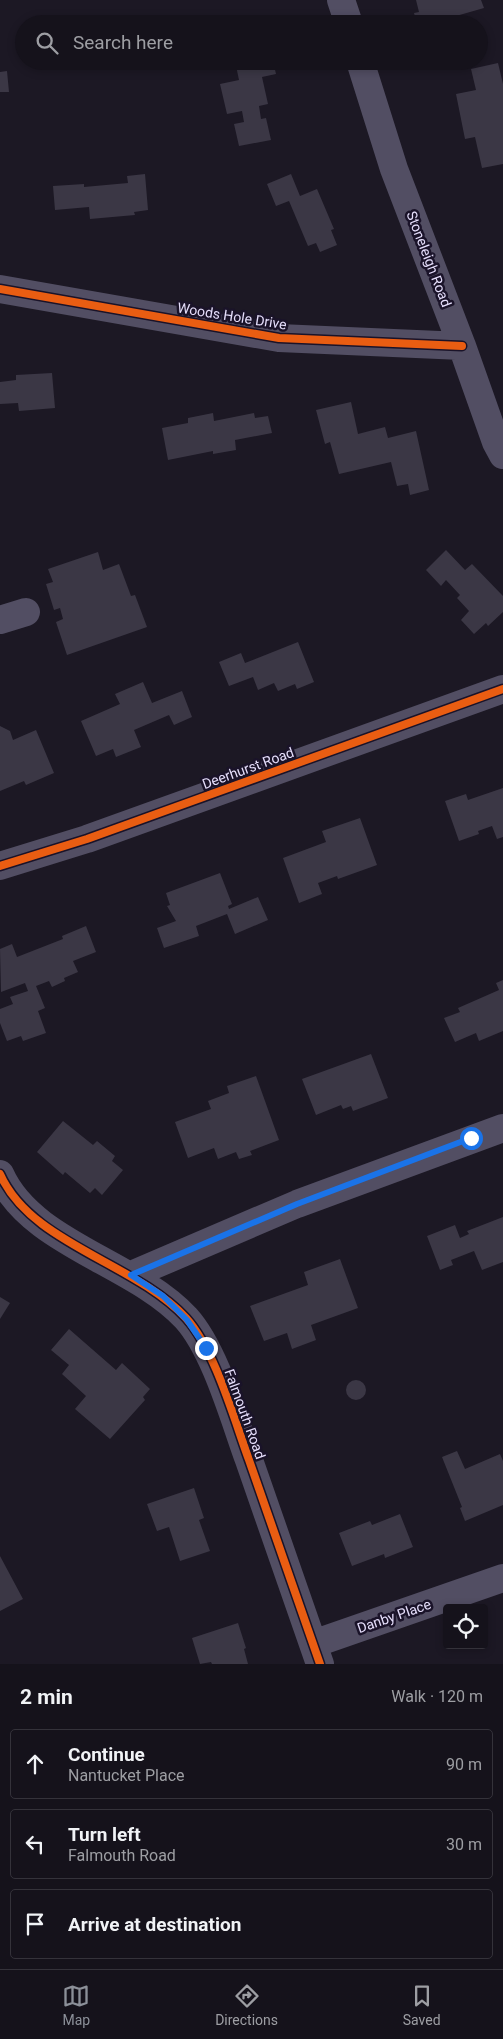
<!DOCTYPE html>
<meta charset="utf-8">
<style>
:root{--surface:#15121b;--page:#1e1b24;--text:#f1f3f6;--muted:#9d9ea3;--line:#34323a;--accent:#8c9099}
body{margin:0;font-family:Roboto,sans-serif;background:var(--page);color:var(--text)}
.controls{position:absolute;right:15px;bottom:15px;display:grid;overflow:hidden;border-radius:5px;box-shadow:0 2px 8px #0003}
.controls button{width:45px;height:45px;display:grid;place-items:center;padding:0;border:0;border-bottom:1px solid var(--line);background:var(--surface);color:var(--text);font:25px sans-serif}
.stop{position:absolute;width:15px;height:15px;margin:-11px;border:4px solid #1a73e8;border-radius:50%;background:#fff}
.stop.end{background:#1a73e8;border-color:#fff;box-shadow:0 1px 5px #0008}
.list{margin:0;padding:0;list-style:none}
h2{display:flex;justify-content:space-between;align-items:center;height:65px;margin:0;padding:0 20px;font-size:21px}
h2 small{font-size:16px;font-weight:400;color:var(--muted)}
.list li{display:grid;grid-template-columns:32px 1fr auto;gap:15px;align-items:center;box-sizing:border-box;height:70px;margin:0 10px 10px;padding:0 10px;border:1px solid var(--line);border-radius:5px}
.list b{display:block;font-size:19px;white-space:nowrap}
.list p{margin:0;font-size:16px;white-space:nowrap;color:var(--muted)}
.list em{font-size:16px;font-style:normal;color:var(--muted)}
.icon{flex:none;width:28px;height:28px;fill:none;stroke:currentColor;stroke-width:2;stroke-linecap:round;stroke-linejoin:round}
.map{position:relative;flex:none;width:503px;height:1664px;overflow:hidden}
.search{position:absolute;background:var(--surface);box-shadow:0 2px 8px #0003;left:15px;right:15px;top:15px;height:55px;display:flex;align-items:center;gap:12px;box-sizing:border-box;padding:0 18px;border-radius:28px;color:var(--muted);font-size:19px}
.sheet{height:305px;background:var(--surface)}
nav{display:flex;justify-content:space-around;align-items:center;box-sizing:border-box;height:70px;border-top:1px solid var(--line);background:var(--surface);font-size:14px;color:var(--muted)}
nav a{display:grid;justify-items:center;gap:2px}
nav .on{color:var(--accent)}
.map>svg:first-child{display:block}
.building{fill:#3b3745}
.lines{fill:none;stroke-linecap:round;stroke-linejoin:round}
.minor{stroke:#524e63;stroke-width:28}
.cycleway-casing{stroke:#1a1329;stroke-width:11}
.cycleway{stroke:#e95d12;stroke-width:8}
.route{stroke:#1a73e8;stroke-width:6}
.labels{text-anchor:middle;stroke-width:5;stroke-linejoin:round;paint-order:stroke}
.street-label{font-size:14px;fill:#e6dffc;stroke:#1a1329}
</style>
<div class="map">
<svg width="503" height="1664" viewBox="0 0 503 1664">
<rect width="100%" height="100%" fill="#1c1824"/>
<path class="building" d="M 416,0 L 481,0 L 484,8 L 449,18 L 450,24 L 417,24 L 414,13 L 419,12 Z
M 235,61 L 273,61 L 276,74 L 262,77 L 268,104 L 259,106 L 261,119 L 266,118 L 271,140 L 239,146 L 234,124 L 244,122 L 242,111 L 227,114 L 220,84 L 239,80 Z
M 498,63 L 503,84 L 503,164 L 482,168 L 475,137 L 465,139 L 456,94 L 476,90 L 471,69 Z
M 7,71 L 9,92 L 0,92 L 0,72 Z
M 145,174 L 148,210 L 134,212 L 135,215 L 90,219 L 89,207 L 55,210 L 53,186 L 84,184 L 84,187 L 128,183 L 127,176 Z
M 291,174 L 300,196 L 317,189 L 334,229 L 331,230 L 337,245 L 320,252 L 316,243 L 308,246 L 289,201 L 276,206 L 267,184 Z
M 52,373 L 55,408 L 19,411 L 18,403 L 0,404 L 0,382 L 16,380 L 16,375 Z
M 351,402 L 358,434 L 385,427 L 388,438 L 416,431 L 429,490 L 410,495 L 408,484 L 397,486 L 391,462 L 339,474 L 330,442 L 325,444 L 316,410 Z
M 213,413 L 214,421 L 254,413 L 255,418 L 268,416 L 272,433 L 235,440 L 236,450 L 213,454 L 213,451 L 168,460 L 162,428 L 188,423 L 188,418 Z
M 446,550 L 465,570 L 472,564 L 503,596 L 503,612 L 488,626 L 486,623 L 474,634 L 461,620 L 469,611 L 457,598 L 460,595 L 446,580 L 441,586 L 426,570 Z
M 98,552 L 103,570 L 119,564 L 131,596 L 135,595 L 147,627 L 67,655 L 56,622 L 63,619 L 60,608 L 54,610 L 46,584 L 53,582 L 48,569 Z
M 298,642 L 314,682 L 297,689 L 295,684 L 278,691 L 274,683 L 258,690 L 253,677 L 229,686 L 219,662 L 241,653 L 245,663 Z
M 143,682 L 152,703 L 182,691 L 192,717 L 174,725 L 169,715 L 134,730 L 141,747 L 116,757 L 113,749 L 96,756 L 81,721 L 120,704 L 115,694 Z
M 0,726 L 10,731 L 13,740 L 36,730 L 54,773 L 26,785 L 24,781 L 0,791 Z
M 503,788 L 503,837 L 497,839 L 492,826 L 478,831 L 479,834 L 459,841 L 445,801 L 466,794 L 468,800 Z
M 360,818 L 377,865 L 338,879 L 337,876 L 318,883 L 322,894 L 299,903 L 283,858 L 326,842 L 322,831 Z
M 220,873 L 232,904 L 228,906 L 229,909 L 258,897 L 268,920 L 235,934 L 227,914 L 196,926 L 199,936 L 164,948 L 157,928 L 176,921 L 167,906 L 170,905 L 166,893 Z
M 86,926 L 96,952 L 73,961 L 78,972 L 64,978 L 65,981 L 52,987 L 49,981 L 36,986 L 45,1008 L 38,1011 L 46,1033 L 23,1041 L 21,1036 L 7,1041 L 0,1023 L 0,1009 L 13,1004 L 10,997 L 28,991 L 25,983 L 1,992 L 0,949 L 12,944 L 17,957 L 63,939 L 62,936 Z
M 503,980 L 503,1031 L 479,1041 L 476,1033 L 455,1042 L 444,1018 L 460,1012 L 458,1008 L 499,990 L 496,983 Z
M 371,1054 L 388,1098 L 353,1111 L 351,1106 L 343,1109 L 341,1105 L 316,1115 L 302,1079 Z
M 256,1076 L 279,1140 L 250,1151 L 252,1155 L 239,1159 L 236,1152 L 218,1159 L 214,1148 L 188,1158 L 175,1122 L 211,1109 L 208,1101 L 229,1093 L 227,1086 Z
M 63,1121 L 93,1145 L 97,1141 L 115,1156 L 112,1161 L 123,1170 L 102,1195 L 95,1188 L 90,1193 L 65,1172 L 63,1175 L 37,1152 Z
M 503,1217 L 503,1262 L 482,1270 L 474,1251 L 451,1260 L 453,1265 L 440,1270 L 427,1236 L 455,1225 L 460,1238 L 469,1234 L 467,1231 Z
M 340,1259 L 358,1308 L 311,1325 L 316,1340 L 292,1349 L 287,1333 L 264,1341 L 250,1306 L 308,1285 L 304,1272 Z
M 0,1297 L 10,1303 L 0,1319 Z
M 69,1329 L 116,1370 L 122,1363 L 150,1389 L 143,1397 L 145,1400 L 110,1439 L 75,1409 L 86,1396 L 62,1374 L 69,1365 L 51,1350 Z
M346 1390a10 10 0 1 1 20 0a10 10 0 1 1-20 0Z
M 457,1451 L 465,1469 L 500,1454 L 503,1461 L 503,1505 L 465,1521 L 460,1508 L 462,1507 L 442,1457 Z
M 194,1488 L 204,1518 L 199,1520 L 210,1551 L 180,1561 L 169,1527 L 157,1531 L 147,1504 Z
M 400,1514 L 413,1547 L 385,1558 L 384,1554 L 352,1566 L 339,1533 L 370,1521 L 372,1525 Z
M 0,1556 L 23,1599 L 0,1611 Z
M 238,1623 L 246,1648 L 244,1649 L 248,1664 L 212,1664 L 211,1662 L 200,1664 L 192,1638 Z"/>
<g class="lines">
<path class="minor" d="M 341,0 L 349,24
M 360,61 L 394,169 L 462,346 L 496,442 L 503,455
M 0,289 L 279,338 L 462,346
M 0,620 L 26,612
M 0,866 L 87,839 L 503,689
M 0,1174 C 31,1244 134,1262 186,1318 C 215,1350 234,1419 249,1460 C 273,1528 297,1596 320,1664
M 131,1275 L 297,1204 L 503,1128
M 313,1644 L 503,1578"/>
<g class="cycleway-casing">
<path id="cycleway" d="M 0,289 L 279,338 L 462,346
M 0,866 L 87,839 L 503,689
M 0,1174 C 31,1244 134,1262 186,1318 C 215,1350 234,1419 249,1460 C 273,1528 297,1596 320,1664"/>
</g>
<use href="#cycleway" class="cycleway"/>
</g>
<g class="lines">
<path class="route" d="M 206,1348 L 187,1320 L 163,1296 L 131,1275 L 297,1204 L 471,1138"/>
</g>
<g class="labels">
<g class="street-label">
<text transform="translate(429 259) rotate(69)" y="5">Stoneleigh Road</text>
<text transform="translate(232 316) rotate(9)" y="5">Woods Hole Drive</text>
<text transform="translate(248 768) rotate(-20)" y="5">Deerhurst Road</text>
<text transform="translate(245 1414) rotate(70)" y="5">Falmouth Road</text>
<text transform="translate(394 1616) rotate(-19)" y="5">Danby Place</text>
</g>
</g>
</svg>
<div class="controls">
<button><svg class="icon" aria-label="locate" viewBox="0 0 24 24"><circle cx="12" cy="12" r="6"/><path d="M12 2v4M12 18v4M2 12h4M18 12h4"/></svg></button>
</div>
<div class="stop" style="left:471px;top:1138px"></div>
<div class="stop end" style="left:206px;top:1348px"></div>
<div class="search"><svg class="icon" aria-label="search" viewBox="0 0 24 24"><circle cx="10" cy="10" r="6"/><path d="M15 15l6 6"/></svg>Search here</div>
</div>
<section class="sheet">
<h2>2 min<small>Walk · 120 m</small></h2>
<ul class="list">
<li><svg class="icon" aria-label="ahead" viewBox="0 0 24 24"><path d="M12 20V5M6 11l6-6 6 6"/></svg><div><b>Continue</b><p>Nantucket Place</p></div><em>90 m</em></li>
<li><svg class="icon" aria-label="left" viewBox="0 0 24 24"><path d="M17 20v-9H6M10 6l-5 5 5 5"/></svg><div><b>Turn left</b><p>Falmouth Road</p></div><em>30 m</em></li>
<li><svg class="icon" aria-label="arrive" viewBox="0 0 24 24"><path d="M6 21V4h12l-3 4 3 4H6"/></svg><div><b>Arrive at destination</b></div></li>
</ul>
</section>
<nav>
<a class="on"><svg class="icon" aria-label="map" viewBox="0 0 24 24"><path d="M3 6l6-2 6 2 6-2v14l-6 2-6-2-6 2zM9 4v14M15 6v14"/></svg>Map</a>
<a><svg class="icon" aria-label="directions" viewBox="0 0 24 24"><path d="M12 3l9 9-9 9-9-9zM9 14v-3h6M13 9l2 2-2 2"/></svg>Directions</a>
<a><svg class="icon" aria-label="saved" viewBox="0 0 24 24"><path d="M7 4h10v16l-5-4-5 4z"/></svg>Saved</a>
</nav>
